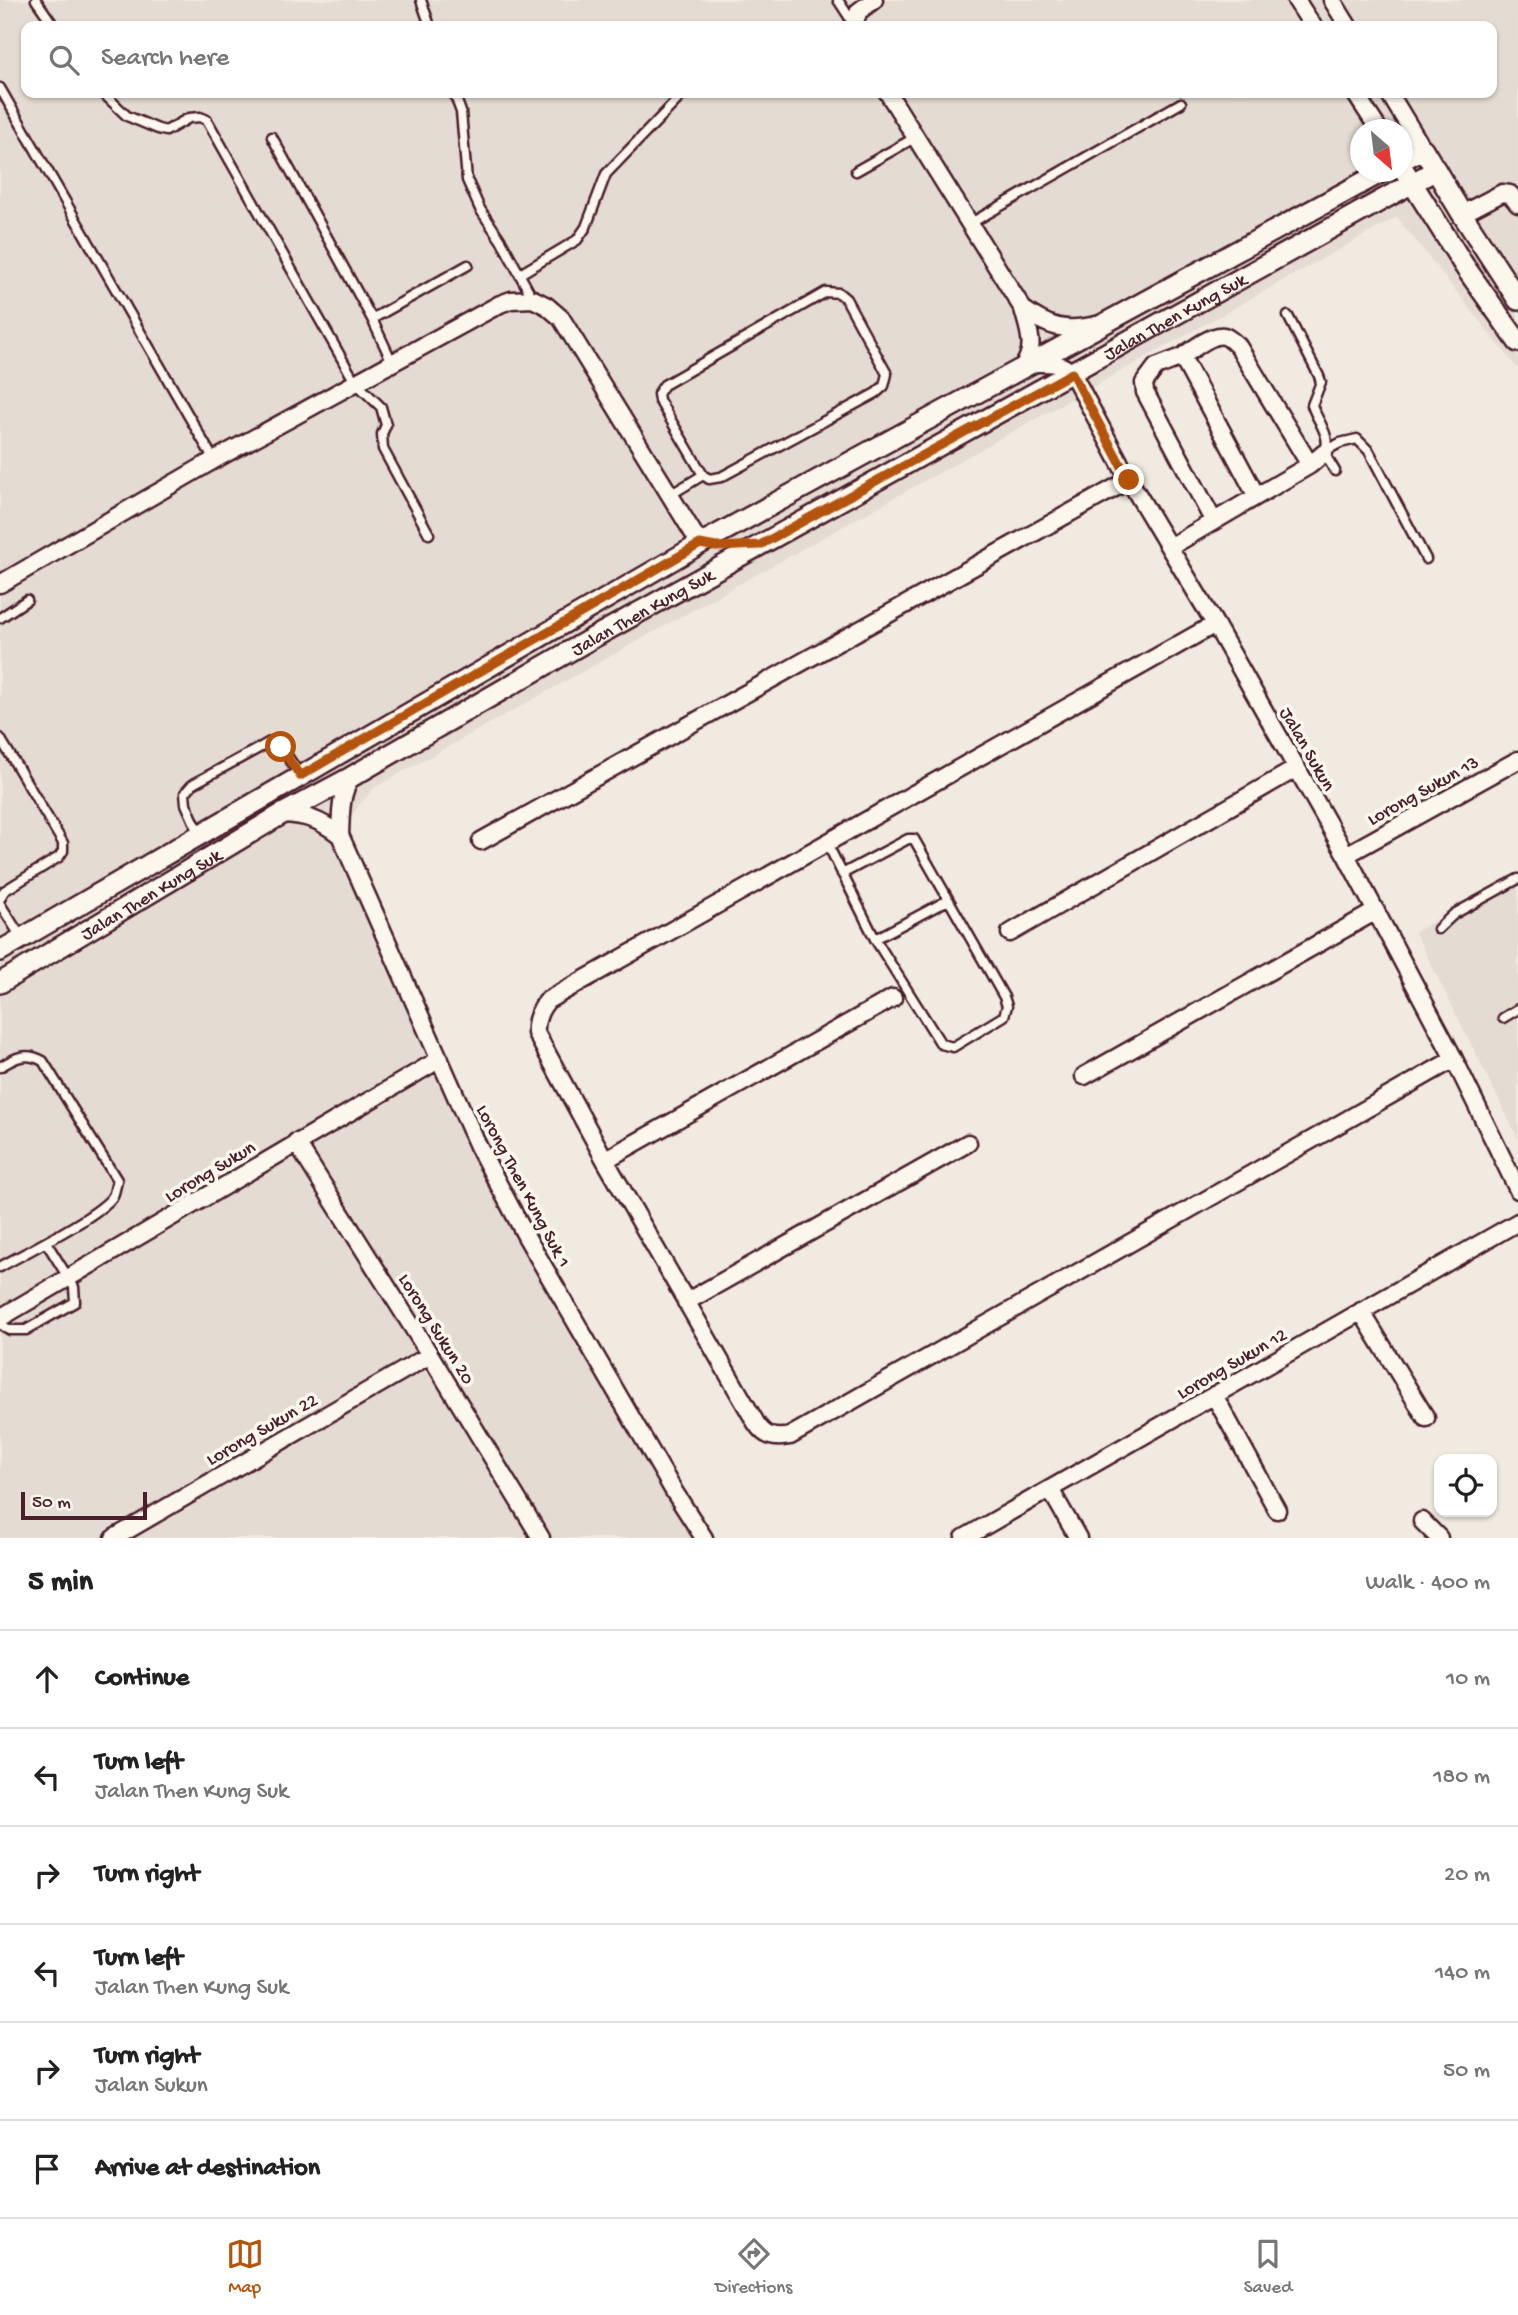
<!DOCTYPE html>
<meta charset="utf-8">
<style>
:root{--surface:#fff;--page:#f6f6f6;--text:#222;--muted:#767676;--line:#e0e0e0;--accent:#b45309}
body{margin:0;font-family:"Gochi Hand",sans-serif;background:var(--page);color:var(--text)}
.controls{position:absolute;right:21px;bottom:21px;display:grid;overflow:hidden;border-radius:14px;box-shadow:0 2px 5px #0004}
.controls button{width:63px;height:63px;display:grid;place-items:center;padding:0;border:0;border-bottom:2px solid var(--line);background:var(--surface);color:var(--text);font:35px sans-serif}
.compass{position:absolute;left:1350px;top:119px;width:63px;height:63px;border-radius:50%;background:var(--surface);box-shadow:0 2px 5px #0004;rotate:152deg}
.scale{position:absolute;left:21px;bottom:18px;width:126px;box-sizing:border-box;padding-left:7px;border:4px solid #4a1f2b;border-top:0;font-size:19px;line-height:24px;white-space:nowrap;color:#4a1f2b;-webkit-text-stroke:5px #fbf7ec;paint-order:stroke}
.stop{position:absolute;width:21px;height:21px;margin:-16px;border:5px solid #b45309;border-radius:50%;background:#fff}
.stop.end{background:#b45309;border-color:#fff;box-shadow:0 2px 7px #0008}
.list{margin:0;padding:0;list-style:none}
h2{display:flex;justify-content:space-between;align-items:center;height:91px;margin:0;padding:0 28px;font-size:30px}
h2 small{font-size:23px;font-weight:400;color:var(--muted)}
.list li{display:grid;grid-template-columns:46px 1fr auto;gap:21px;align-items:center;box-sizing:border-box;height:98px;padding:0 28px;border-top:2px solid var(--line)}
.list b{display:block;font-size:26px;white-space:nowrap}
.list p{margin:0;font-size:23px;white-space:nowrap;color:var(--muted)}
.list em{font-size:23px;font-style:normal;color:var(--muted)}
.icon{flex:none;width:38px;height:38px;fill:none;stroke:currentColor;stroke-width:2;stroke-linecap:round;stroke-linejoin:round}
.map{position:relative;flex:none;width:1518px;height:1538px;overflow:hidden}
.search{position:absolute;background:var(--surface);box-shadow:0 2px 5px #0004;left:21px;right:21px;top:21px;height:77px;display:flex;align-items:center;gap:18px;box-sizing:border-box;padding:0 24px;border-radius:14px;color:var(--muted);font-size:26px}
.sheet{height:679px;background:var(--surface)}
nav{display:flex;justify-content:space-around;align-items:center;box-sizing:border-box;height:98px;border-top:2px solid var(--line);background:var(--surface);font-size:19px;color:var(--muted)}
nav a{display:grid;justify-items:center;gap:4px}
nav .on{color:var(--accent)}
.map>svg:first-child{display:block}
.built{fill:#e4dbd2;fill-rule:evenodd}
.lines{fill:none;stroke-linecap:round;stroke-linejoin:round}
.service-casing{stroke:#4a1f2b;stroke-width:13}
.minor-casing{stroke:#4a1f2b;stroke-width:21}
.tertiary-casing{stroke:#4a1f2b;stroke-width:24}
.service{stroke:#fbf7ec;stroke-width:8}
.minor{stroke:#fbf7ec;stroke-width:16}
.tertiary{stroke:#fbf7ec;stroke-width:19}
.route{stroke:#b45309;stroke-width:9}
.labels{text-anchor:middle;stroke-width:7;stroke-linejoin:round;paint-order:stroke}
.street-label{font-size:19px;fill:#4a1f2b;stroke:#fbf7ec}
</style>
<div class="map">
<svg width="1518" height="1538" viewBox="0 0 1518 1538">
<rect width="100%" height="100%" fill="#f0eae0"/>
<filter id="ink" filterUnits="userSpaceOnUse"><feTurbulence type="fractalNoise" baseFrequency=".0143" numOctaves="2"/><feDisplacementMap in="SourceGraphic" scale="14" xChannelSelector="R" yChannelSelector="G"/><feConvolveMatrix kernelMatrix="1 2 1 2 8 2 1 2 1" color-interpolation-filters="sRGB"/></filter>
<g filter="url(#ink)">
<path class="built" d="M 0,0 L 1518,0 L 1518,369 L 1397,217 L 374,788 L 335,834 L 490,1180 L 698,1538 L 0,1538 ZM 26,26 L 1492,26 L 1492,93 L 26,93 ZM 1360,130 L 1402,130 L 1402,172 L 1360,172 Z
M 1518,872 L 1518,1138 L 1415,932 Z"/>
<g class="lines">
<g class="service-casing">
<path id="service" d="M 36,0 L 54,26
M 421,0 L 430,26
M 838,0 L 853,23
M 0,88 L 214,460
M 103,93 L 127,116 L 158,129 L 166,131 L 189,118 L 200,117 L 207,120 L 355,382 L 381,407 L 386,425 L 382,434 L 383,449 L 429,534
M 454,93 L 461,112 L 467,180 L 480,209 L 502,242 L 533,299
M 272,137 L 372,319 L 392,362
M 856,171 L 916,137
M 971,223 L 1181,103
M 520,274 L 577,240 L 586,227 L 606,174 L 684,93
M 826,292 L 839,293 L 846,299 L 887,374 L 884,386 L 876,393 L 721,477 L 709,479 L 703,475 L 659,400 L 658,394 L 664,385 Z
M 1288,316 L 1319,376 L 1321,382 L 1312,405 C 1317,421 1333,437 1324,453 L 1335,471
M 372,319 L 468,265
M 1327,450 L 1340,443 L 1357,439 L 1369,451 L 1426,559
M 670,495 L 703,475
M 0,618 L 27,600
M 0,738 L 63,843 L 63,851 L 59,857 L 4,891 L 0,899
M 200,835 L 186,804 L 185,793 L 193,784 L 270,742 L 281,747 L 301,776
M 827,843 L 875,939 L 941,1044 L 953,1047 L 1004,1016 L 1007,1006 L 1004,997 L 914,839 L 908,839 L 842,874
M 0,904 L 21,937
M 1438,929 L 1454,914 L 1518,879
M 875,939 L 948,900
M 1503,1018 L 1518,1009
M 0,1067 C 16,1057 26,1052 43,1061 L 117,1180 C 116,1185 115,1191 113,1196 C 101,1215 23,1254 0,1267
M 0,1324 L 10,1330 L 26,1330 L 75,1302 L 74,1287 L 46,1242"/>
</g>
<g class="minor-casing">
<path id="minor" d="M 1296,0 L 1313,26
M 1332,0 L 1348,26
M 853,26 L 859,11 L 874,0
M 888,93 L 1023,309 C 1029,332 1037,348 1022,368
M 1355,93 L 1379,130
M 1389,93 L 1423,149
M 1462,214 L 1502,193 L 1510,194 L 1518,204
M 1023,309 C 1049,328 1065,332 1096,325
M 1182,357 C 1190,351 1213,333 1224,336 C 1229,337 1234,343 1238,346 L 1310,465
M 1031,363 C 1047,363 1060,361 1072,373 L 1129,480 L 1215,624 L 1346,855 L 1454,1059 L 1518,1190
M 1213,520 L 1145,392 L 1144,383 L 1156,367 L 1182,357 L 1256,495
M 1170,547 L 1310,465 L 1324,453
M 0,584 L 214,460 L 500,304 L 511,300 L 533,299 L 547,306 L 561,318 L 700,544
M 1215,624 L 548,1000 C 539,1010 535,1020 536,1033 L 605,1160 L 756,1423 C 765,1437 774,1439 790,1436 L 1454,1059
M 351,777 C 340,795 341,814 340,835 L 478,1146 L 527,1238 L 675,1493 L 704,1538
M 282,814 C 307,815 320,820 340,835
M 481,841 L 1129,480
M 1346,855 L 1518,760
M 1010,933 L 1297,768
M 1084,1076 L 1376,911
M 296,1142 L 430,1355 L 541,1538
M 605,1160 L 893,998
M 686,1302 L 968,1143
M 1361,1311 L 1426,1418
M 0,1318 L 440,1059
M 1214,1395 L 1277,1510
M 1050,1489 L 1078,1538
M 1422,1521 L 1439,1538
M 114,1538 L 430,1355
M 964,1538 L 1518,1222"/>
</g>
<g class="tertiary-casing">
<g id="tertiary">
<path d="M 1402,160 L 1423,149 L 1462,214 L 1518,300"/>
<path d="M 1402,167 L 1465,267 L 1518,342"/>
<path d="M 0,951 L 700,544 L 1382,172"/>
<path id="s1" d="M 0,983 L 282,814 L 351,777 L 589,640 L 1436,170"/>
</g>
</g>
<use href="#service" class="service"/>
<use href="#minor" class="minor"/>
<use href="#tertiary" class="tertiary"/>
</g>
</g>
<g class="lines" filter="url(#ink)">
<path class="route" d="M 281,747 L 300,776 L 700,544 L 716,547 L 760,545 L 1072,373 L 1129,480"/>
</g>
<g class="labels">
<g class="street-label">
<text dy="7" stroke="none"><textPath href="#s1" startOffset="1351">Jalan Then Kung Suk</textPath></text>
<text dy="7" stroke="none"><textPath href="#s1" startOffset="742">Jalan Then Kung Suk</textPath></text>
<text transform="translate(1309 748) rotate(60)" y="7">Jalan Sukun</text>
<text transform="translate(1422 789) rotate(-29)" y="7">Lorong Sukun 13</text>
<text dy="7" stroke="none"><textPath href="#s1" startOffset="175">Jalan Then Kung Suk</textPath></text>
<text transform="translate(209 1170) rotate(-31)" y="7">Lorong Sukun</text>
<text transform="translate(525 1185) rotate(62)" y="7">Lorong Then Kung Suk 1</text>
<text transform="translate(438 1328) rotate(58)" y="7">Lorong Sukun 20</text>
<text transform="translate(1231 1362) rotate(-30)" y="7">Lorong Sukun 12</text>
<text transform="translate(261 1428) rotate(-30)" y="7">Lorong Sukun 22</text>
</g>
</g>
</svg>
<div class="controls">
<button><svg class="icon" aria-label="locate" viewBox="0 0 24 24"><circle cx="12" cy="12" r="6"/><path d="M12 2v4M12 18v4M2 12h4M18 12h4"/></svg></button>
</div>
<svg class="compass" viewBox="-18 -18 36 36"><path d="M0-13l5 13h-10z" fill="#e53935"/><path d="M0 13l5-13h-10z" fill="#767676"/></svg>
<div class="scale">50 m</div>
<div class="stop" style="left:281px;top:747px"></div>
<div class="stop end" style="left:1129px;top:480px"></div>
<div class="search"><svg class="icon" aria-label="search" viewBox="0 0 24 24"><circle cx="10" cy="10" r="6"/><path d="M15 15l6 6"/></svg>Search here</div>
</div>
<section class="sheet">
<h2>5 min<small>Walk · 400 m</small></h2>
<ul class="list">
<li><svg class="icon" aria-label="ahead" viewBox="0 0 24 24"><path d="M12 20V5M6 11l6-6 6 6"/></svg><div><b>Continue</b></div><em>10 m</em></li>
<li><svg class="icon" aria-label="left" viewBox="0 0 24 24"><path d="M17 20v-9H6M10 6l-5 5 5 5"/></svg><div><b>Turn left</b><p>Jalan Then Kung Suk</p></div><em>180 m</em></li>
<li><svg class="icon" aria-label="right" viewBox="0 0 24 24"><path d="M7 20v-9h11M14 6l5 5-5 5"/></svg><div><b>Turn right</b></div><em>20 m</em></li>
<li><svg class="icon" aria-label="left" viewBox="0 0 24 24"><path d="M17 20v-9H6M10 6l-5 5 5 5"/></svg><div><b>Turn left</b><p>Jalan Then Kung Suk</p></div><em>140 m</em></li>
<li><svg class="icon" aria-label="right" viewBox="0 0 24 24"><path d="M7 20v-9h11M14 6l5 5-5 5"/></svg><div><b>Turn right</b><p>Jalan Sukun</p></div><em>50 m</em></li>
<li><svg class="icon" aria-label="arrive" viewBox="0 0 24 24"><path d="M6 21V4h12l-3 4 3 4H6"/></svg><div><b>Arrive at destination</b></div></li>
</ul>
</section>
<nav>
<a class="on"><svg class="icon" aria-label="map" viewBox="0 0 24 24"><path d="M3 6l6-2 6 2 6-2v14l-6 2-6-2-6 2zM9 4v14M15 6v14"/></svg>Map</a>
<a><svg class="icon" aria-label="directions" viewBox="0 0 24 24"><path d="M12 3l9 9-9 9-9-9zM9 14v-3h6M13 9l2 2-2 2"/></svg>Directions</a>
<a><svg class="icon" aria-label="saved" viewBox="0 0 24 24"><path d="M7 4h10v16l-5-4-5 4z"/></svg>Saved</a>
</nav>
